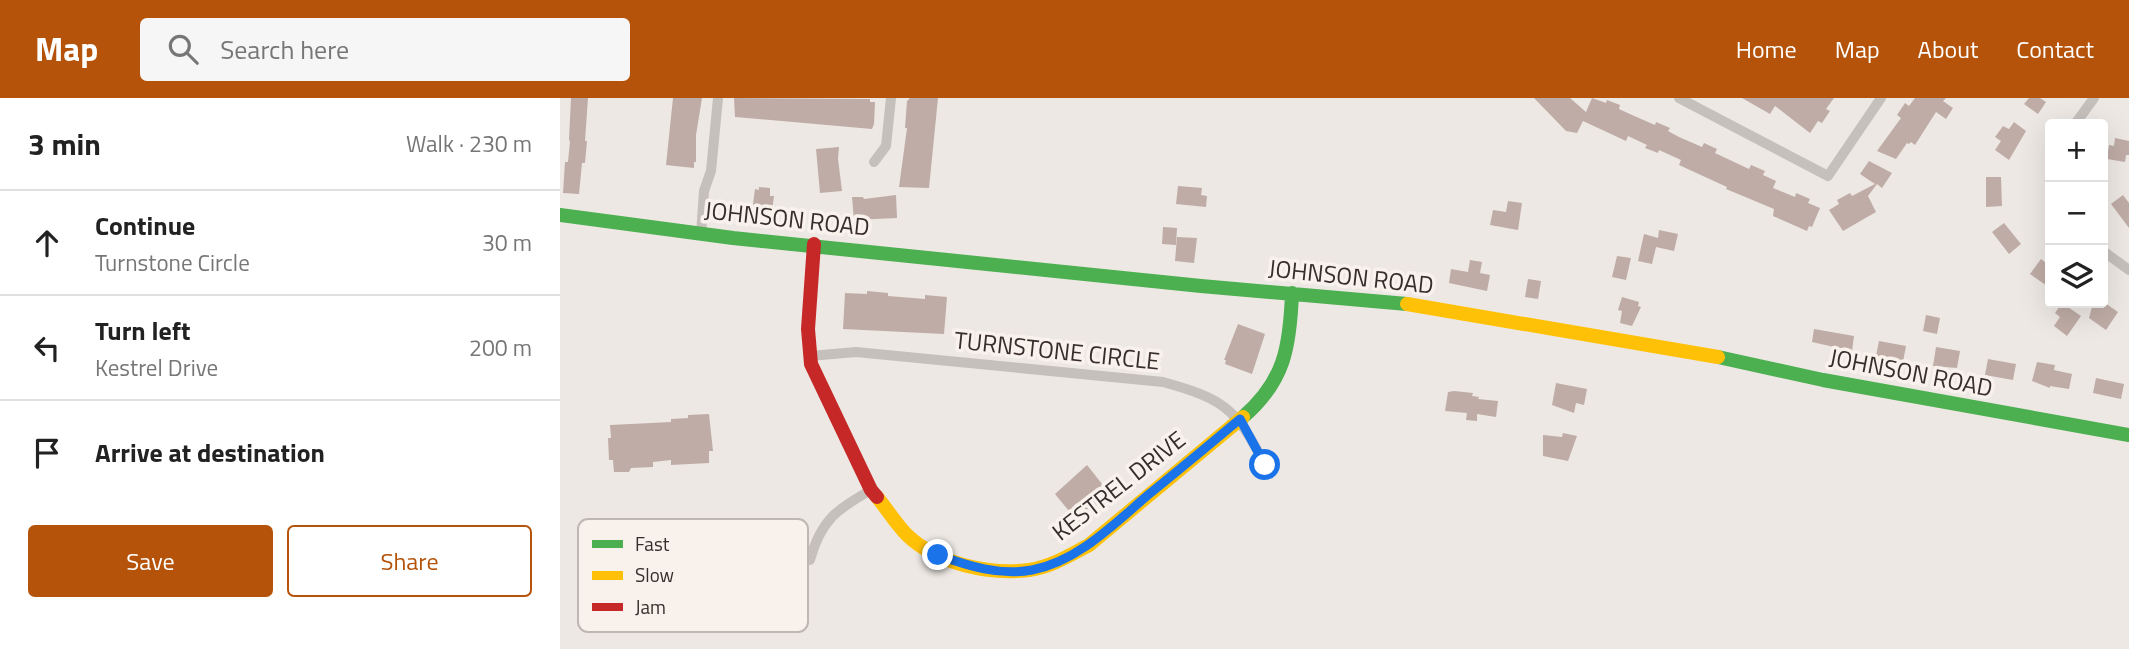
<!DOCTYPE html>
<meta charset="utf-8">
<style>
:root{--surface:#fff;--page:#f6f6f6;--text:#222;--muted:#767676;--line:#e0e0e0;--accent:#b45309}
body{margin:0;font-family:"Titillium Web",sans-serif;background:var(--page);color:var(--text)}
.controls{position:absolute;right:21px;top:21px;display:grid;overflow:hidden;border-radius:7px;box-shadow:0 7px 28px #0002}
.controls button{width:63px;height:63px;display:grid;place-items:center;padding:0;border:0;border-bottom:2px solid var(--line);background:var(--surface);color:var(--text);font:35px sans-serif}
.stop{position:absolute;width:21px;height:21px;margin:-16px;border:5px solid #1a73e8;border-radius:50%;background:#fff}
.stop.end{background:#1a73e8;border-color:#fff;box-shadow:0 2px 7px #0008}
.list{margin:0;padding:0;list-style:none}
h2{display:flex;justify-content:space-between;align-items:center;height:91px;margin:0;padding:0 28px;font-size:30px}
h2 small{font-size:23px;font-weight:400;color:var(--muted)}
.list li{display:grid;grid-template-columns:46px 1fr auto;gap:21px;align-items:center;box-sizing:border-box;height:105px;padding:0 28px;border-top:2px solid var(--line)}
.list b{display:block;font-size:26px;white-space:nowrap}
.list p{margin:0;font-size:23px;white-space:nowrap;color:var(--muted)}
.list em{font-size:23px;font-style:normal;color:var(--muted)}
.actions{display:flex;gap:14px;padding:21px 28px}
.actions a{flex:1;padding:16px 0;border:2px solid var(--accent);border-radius:7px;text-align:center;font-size:24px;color:var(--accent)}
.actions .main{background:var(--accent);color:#fff}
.icon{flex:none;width:38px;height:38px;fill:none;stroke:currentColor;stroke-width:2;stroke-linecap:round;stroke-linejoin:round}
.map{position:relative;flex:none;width:1569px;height:551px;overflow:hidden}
header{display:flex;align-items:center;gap:42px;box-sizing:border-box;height:98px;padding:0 35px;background:var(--accent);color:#fff}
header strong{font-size:33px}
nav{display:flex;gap:38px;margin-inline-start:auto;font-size:24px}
.search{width:490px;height:63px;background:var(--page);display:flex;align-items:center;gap:18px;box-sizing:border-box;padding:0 24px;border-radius:7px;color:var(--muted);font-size:26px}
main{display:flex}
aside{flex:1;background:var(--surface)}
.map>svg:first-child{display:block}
.building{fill:#bfaca6}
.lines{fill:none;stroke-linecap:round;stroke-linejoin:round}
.street{stroke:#c6c0bc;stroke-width:10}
.fast{stroke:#4caf50;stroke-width:14}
.slow{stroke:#ffc107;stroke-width:14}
.jam{stroke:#c62828;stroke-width:14}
.route{stroke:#1a73e8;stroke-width:9}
.labels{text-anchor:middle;stroke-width:7;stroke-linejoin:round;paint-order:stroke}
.street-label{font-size:24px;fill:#372d2a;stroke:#f9f2ec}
.key{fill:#f9f2ec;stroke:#bfb7b2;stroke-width:2}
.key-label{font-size:19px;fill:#372d2a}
</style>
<header>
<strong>Map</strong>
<div class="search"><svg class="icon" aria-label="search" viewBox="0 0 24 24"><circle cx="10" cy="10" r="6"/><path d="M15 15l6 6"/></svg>Search here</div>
<nav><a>Home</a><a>Map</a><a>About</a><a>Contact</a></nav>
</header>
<main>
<aside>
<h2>3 min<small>Walk · 230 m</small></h2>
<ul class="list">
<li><svg class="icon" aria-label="ahead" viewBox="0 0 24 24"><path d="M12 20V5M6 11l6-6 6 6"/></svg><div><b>Continue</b><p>Turnstone Circle</p></div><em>30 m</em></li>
<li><svg class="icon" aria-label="left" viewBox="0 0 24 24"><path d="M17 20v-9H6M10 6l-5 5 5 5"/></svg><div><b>Turn left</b><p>Kestrel Drive</p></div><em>200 m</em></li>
<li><svg class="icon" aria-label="arrive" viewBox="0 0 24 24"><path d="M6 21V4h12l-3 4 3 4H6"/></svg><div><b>Arrive at destination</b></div></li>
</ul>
<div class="actions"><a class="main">Save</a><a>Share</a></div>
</aside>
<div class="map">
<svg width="1569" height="551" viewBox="0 0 1569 551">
<rect width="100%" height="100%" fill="#ede8e3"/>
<path class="building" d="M 11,0 L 28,0 L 25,43 L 27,43 L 25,65 L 22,65 L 19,96 L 3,95 L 5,64 L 8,64 L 10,43 L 9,42 Z
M 113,0 L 142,0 L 136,37 L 136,64 L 134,64 L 134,70 L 106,67 Z
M 174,0 L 310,1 L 310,4 L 315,4 L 314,26 L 312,31 L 175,19 Z
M 350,0 L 378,0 L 369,90 L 339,89 L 347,30 L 345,30 L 347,3 Z
M 974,0 L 1010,0 L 1026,14 L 1032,0 L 1046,5 L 1047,2 L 1060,7 L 1059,11 L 1072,17 L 1095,27 L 1096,24 L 1110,30 L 1108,33 L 1119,39 L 1142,49 L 1144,45 L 1157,51 L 1155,55 L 1189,71 L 1191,67 L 1205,73 L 1203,77 L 1216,83 L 1213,90 L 1235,99 L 1236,95 L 1250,101 L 1248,105 L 1260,110 L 1252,129 L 1249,128 L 1247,133 L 1213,118 L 1214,111 L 1166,91 L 1167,89 L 1119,67 L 1121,62 L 1099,52 L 1098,55 L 1085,50 L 1087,47 L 1068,38 L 1066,43 L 1023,23 L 1017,35 L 1006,33 Z
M 1182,0 L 1274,0 L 1266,11 L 1270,13 L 1262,25 L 1258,23 L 1250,35 L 1215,8 L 1210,16 Z
M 1355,0 L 1386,0 L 1383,3 L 1393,10 L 1386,21 L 1376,14 L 1355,47 L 1351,44 L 1349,46 L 1347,45 L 1336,61 L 1317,53 L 1341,20 L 1337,17 L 1345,5 L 1349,8 Z
M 1469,0 L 1480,0 L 1486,4 L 1478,16 L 1464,6 Z
M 1454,24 L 1466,33 L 1449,62 L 1435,52 L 1441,43 L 1435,39 L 1443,28 L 1449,31 Z
M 1555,40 L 1569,43 L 1569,57 L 1566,57 L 1565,64 L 1547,61 L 1549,47 L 1554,48 Z
M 279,49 L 278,61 L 282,93 L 260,95 L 256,51 Z
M 1309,63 L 1332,75 L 1322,90 L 1317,86 L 1308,98 L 1316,114 L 1283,133 L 1269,112 L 1279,106 L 1277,102 L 1290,95 L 1292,98 L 1315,86 L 1300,76 Z
M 1426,79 L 1441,79 L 1442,108 L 1426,109 Z
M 618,88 L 642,90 L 641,97 L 647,98 L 646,109 L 616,106 Z
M 199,89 L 210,90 L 210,98 L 214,98 L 211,120 L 194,118 L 195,114 L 192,114 L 195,91 L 199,92 Z
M 336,97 L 337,120 L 294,122 L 292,99 L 303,99 L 304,101 Z
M 1563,97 L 1569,105 L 1569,130 L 1551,106 Z
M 948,103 L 962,105 L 958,132 L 930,127 L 933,112 L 946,114 Z
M 1444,125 L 1461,146 L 1449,156 L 1432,134 Z
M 603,129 L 617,130 L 616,147 L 602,146 Z
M 1099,132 L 1118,136 L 1114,153 L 1096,149 L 1092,166 L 1078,163 L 1084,136 L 1098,140 Z
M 617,139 L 637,140 L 634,165 L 615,163 Z
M 1057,158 L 1071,160 L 1066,182 L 1052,179 Z
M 1481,161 L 1490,168 L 1490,190 L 1470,176 Z
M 910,162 L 922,164 L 920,175 L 930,177 L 927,193 L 889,185 L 891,171 L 908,174 Z
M 968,181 L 981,183 L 978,201 L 965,199 Z
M 307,193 L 328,195 L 328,198 L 365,201 L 365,197 L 387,199 L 384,236 L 283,231 L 285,195 L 307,196 Z
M 1062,199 L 1079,204 L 1078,208 L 1081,209 L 1072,228 L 1060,225 L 1062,213 L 1058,212 Z
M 1502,205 L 1521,218 L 1507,238 L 1494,228 L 1500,219 L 1495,215 Z
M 1533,205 L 1545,205 L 1558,214 L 1546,232 L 1529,220 Z
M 1366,217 L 1380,220 L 1377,236 L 1363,233 Z
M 678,226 L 705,236 L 692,276 L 665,266 L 666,262 L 664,262 Z
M 1254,231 L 1294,238 L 1292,253 L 1252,244 Z
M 1319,243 L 1346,248 L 1343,264 L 1316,258 Z
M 1376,249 L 1400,253 L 1397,270 L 1373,268 Z
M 1428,261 L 1456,266 L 1453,282 L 1425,277 Z
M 1477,264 L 1495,267 L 1494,272 L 1512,276 L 1509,291 L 1490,288 L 1490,290 L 1472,283 Z
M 1536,280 L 1564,286 L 1561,301 L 1533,295 Z
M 996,285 L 1027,291 L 1024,307 L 1016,305 L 1014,315 L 992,307 Z
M 894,293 L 913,295 L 912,298 L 919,299 L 918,301 L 938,303 L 936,319 L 917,316 L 917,323 L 906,322 L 907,315 L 885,313 L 888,294 Z
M 149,316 L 153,353 L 149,353 L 149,365 L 111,367 L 111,362 L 93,364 L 93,369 L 71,370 L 69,374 L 54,374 L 53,362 L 49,362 L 48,340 L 51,340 L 50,327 L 111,324 L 111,321 L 128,320 L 128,317 Z
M 1003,335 L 1017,338 L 1008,363 L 983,358 L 983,337 L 1002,339 Z
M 527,367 L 550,396 L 518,424 L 495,396 Z"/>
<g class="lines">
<path class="street" d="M 1119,0 L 1268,78 L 1321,0
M 1515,26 L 1534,0
M 314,64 L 326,48 L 331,0
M 141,136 L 144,93 L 151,73 L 158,0
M 1543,153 L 1569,172
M 250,258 L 296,254 L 603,284 C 664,301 676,310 705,367
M 250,462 C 261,422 277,411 311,392"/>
<path class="fast" d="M 0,117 L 173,140 L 641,188 L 847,206
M 1158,259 L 1263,282 L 1569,337
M 683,319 C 725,283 730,248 732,195"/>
<path class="slow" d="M 847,206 L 1158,259
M 317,399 C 327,411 336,426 347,437 C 377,466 430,477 469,472 C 491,469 510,457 529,447 L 683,319"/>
<path class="jam" d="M 254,146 L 248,231 L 251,266 L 311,392 L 317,399"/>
</g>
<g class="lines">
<path class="route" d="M 378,457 C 408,468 440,478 472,472 C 518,463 554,426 588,397 C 619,372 649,347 680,321 L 705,367"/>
</g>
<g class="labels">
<g class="street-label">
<text transform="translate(227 121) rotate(6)" y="8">JOHNSON ROAD</text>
<text transform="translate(791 179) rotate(6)" y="8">JOHNSON ROAD</text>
<text transform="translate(497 253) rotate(6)" y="8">TURNSTONE CIRCLE</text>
<text transform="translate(1351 275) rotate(11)" y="8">JOHNSON ROAD</text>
<text transform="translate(559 388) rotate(-38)" y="8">KESTREL DRIVE</text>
</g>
</g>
<rect x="18" y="421" width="230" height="113" rx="10" class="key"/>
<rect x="32" y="442" width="31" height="8" fill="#4caf50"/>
<rect x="32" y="473" width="31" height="9" fill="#ffc107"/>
<rect x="32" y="505" width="31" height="8" fill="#c62828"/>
<g class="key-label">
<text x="75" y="453">Fast</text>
<text x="75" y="484">Slow</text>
<text x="75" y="516">Jam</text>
</g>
</svg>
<div class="controls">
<button>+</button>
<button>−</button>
<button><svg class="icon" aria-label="layers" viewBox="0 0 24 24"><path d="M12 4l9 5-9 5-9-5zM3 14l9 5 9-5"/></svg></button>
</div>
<div class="stop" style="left:705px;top:367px"></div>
<div class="stop end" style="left:378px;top:457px"></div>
</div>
</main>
